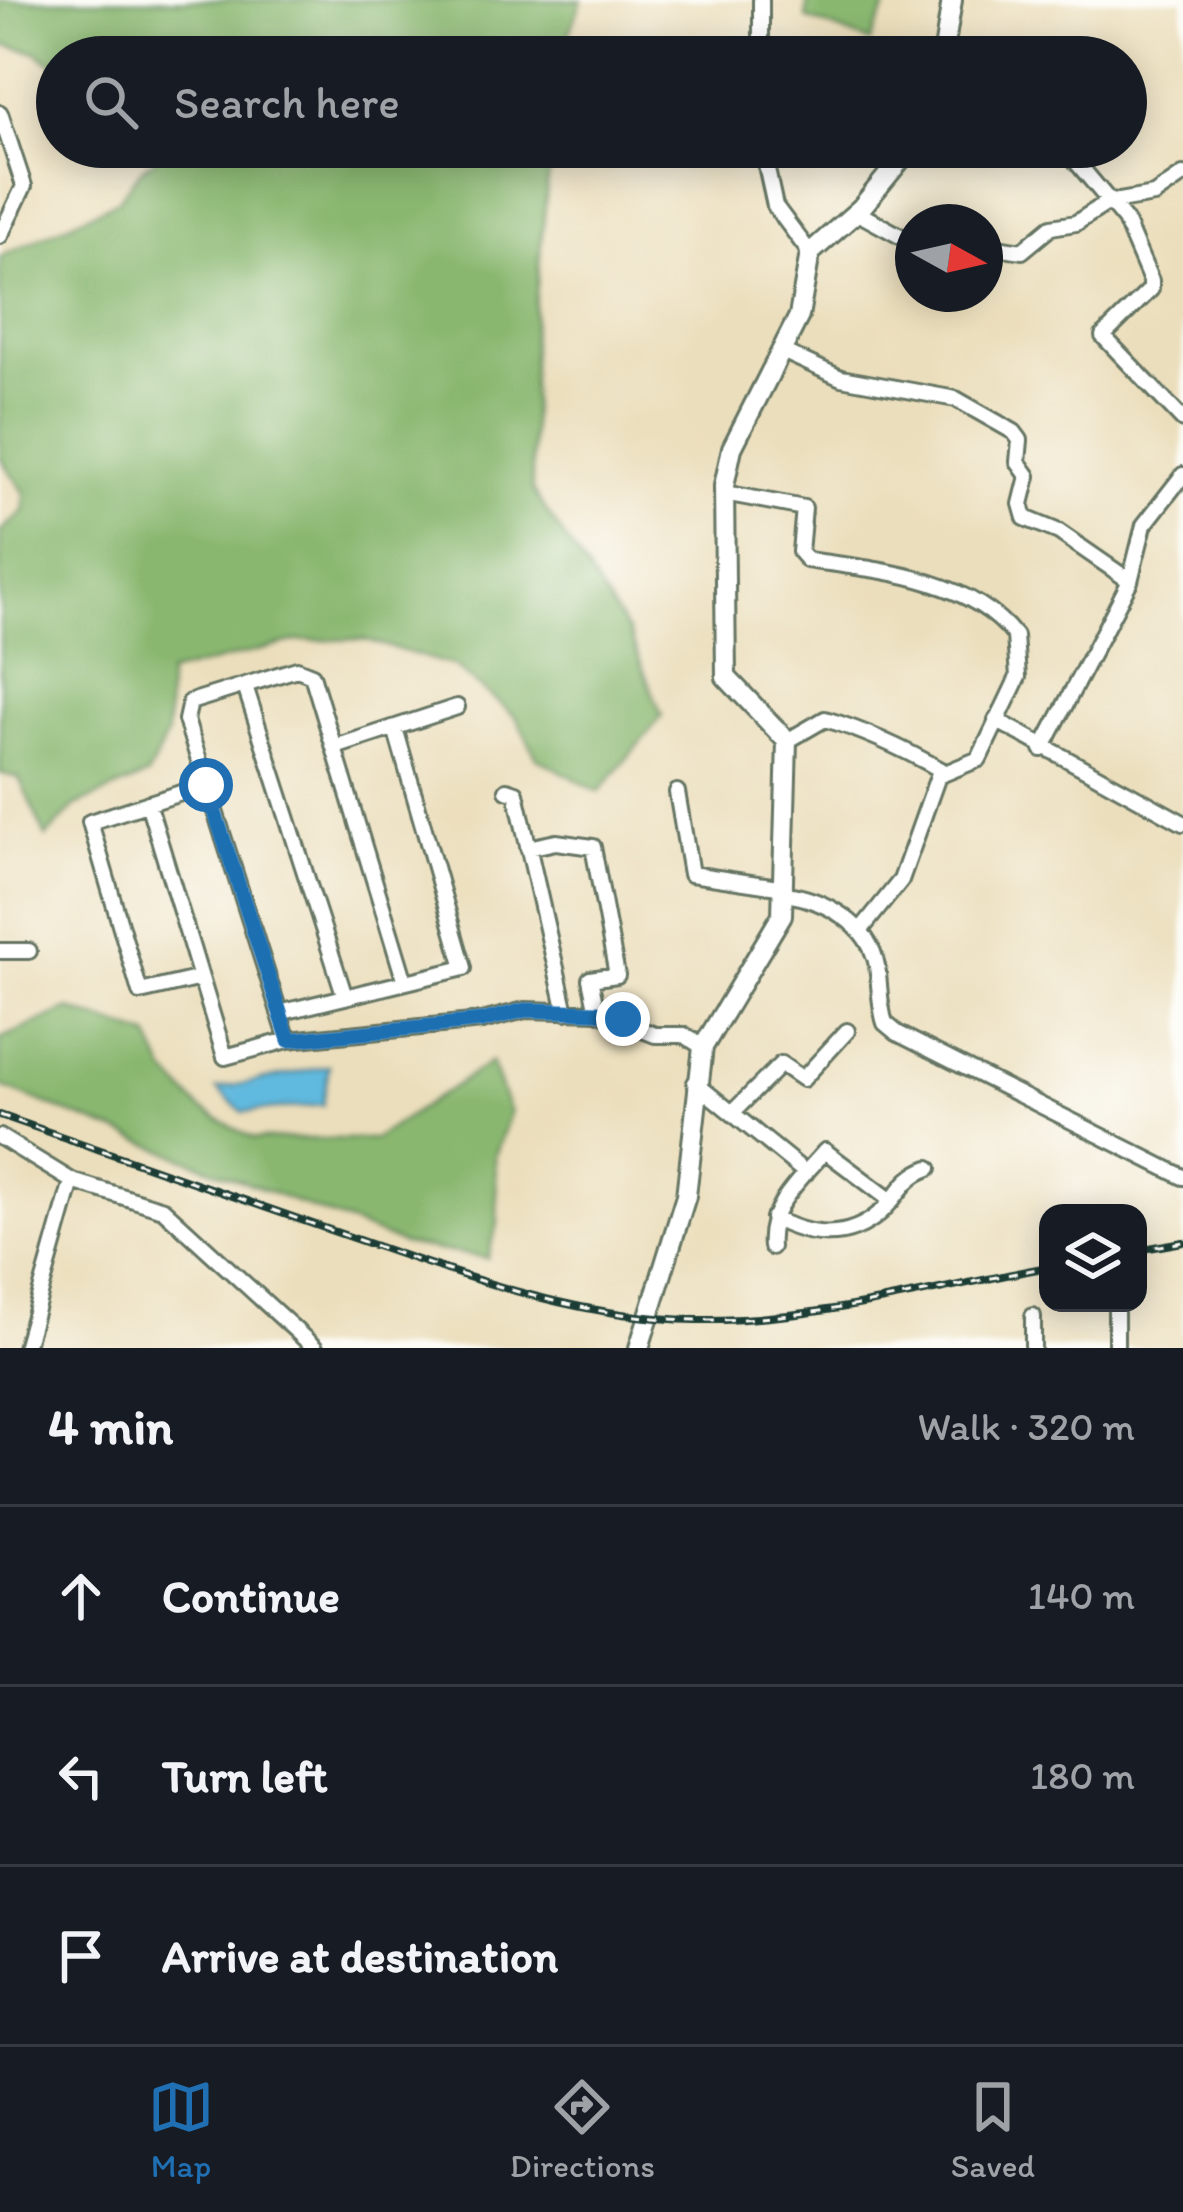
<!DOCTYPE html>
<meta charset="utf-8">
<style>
:root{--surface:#171b24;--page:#242831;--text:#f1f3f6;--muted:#9ea1a6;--line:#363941;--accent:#1f6fb2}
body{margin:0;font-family:Itim,sans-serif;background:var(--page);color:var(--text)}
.controls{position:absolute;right:36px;bottom:36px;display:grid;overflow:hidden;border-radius:24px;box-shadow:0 6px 30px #0003}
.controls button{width:108px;height:108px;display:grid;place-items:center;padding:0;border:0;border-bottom:3px solid var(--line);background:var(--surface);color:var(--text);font:60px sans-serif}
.compass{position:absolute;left:895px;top:204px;width:108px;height:108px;border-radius:50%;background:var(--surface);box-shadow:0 6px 30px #0003;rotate:98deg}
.stop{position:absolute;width:36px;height:36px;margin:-27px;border:9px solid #1f6fb2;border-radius:50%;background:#fff}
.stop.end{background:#1f6fb2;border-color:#fff;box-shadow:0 3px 12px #0008}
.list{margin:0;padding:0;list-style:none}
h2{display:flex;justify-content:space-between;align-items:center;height:156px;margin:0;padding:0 48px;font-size:51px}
h2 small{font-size:39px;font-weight:400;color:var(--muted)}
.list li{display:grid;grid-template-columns:78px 1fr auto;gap:36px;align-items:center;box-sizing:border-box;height:180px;padding:0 48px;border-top:3px solid var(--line)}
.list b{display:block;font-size:45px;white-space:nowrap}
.list em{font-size:39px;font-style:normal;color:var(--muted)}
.icon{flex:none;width:66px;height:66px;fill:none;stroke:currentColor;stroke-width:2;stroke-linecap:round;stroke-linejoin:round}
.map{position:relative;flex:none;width:1183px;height:1348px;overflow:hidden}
.search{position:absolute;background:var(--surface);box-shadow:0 6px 30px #0003;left:36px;right:36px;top:36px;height:132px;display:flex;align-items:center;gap:30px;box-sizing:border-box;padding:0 42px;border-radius:66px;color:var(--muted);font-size:45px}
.sheet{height:696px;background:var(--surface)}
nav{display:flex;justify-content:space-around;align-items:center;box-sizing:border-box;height:168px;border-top:3px solid var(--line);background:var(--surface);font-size:33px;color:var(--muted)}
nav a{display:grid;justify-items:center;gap:6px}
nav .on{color:var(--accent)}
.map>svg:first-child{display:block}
.forest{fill:#89b770;stroke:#547a52;stroke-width:3}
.water{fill:#61b9de;stroke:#407b89;stroke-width:3}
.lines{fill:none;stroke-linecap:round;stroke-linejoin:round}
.street-casing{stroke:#667564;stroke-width:20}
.secondary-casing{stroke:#667564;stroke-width:24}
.street{stroke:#fff;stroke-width:14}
.secondary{stroke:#fff;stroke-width:18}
.rail-casing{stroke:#1f3d34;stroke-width:8}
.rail{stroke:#fdfcf7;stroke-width:3;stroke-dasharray:9;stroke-linecap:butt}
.route{stroke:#1f6fb2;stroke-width:15}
</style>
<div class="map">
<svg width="1183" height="1348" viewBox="0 0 1183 1348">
<rect width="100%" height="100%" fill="#fdfcf7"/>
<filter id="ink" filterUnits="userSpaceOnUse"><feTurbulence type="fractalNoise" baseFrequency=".00833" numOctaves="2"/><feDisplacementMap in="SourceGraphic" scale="24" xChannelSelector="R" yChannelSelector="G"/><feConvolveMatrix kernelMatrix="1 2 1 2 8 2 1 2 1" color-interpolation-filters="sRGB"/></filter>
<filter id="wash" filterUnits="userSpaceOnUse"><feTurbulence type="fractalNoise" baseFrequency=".004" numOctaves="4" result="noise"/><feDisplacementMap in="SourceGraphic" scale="48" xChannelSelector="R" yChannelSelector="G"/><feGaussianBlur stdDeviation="2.7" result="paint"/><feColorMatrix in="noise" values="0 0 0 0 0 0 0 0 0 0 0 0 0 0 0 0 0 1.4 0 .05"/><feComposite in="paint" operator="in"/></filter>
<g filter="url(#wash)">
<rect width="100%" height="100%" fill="#ebdebc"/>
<path class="forest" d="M 0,0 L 582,0 L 560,57 L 57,57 L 57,67 L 36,52 L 0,44 Z
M 808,0 L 889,0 L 870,42 L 806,18 Z
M 171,147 L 551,147 L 532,334 L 532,490 L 628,631 L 662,716 L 599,792 L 537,758 L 516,717 L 454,666 L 363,639 L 296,641 L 168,674 L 167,734 L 148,775 L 75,806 L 46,837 L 19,778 L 0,773 L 0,532 L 24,511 L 25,493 L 0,458 L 0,257 L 117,201 L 142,169 Z
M 69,1009 L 149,1036 L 166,1072 L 201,1109 L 254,1139 L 374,1139 L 491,1062 L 510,1113 L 495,1156 L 498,1224 L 487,1258 L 403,1244 L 0,1086 L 0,1039 Z"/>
<path class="water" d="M 329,1066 L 323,1105 L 243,1112 L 217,1089 Z"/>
</g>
<g filter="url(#ink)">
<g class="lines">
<g class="street-casing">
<path id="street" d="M 761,57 L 761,0
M 0,113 L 24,186 L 0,236
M 762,147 L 775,206 L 810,253
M 1064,147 L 1125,220 L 1151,281 L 1151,289 L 1103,336 L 1183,420
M 856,212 L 913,243
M 985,245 L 1022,251 L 1051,227 L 1076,223 L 1107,203 L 1154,195 L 1183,175
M 782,351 L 841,378 L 956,399 L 1014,432 L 1020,440 L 1018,462 L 1028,476 L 1021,504 L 1025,518 L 1059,532 L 1130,581
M 724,493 L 804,508 L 800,552 L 807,560 C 877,570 969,577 1015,636 L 1018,677 L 979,759 L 938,776 L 901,880 L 860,931
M 245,686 L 345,997
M 996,720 L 1183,823
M 787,741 L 825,719 C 866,731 906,750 943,771
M 335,747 L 457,707
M 1042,749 L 1130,581 L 1144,525 L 1183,475
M 507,790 L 516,793 L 566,1012
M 677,792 L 691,874 L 785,888
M 148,803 L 225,1057 L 288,1040 L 482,1021 L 525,1010 L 597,1012 L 655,1035 L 684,1035 L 703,1047
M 528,848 L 556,842 L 593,847 L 617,975 L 590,979 L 597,1012
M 785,894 C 823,899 869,923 877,966 C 880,985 879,1005 885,1023 L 897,1033 L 1183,1177
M 0,951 L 29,951
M 201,978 L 140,992 L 90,822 L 206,785
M 279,1013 L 464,968 L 395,728
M 288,1040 L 186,720 L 190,702 L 297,669 L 312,675 L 405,982
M 695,1083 L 806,1173
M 732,1113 L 781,1064 L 803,1079 L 847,1031
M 0,1137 L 72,1181 L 163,1209 L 315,1348
M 773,1218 C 809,1237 848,1242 881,1212 C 901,1194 902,1178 929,1168
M 771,1247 C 767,1207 800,1180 825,1151 L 889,1199
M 1116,1303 L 1116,1348
M 1033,1316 L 1033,1348
M 25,1348 L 72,1181"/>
</g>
<g class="secondary-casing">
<path id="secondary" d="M 943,57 L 952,0
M 639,1348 L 686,1196 L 703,1047 L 782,915 L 787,741 L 726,677 L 724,486 L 732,448 L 799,316 L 810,253 L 861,208 L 911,147"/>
</g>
<use href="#street" class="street"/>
<use href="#secondary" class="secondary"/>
<g class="rail-casing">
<path id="rail" d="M 0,1115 C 118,1156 235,1197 353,1238 C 464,1276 578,1319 697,1320 C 815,1322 933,1288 1048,1267
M 1138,1250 L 1183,1242"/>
</g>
<use href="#rail" class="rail"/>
</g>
</g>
<g class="lines" filter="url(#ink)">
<path class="route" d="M 206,785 L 289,1040 L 482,1021 L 525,1010 L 597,1012 L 623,1019"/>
</g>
</svg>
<div class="controls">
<button><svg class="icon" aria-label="layers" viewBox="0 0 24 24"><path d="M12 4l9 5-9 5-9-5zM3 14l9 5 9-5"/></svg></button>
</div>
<svg class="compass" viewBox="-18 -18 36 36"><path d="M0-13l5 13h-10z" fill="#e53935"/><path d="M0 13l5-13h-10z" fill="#9ea1a6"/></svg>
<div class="stop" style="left:206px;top:785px"></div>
<div class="stop end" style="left:623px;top:1019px"></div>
<div class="search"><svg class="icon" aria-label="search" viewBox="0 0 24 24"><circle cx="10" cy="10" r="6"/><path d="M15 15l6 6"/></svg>Search here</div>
</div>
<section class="sheet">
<h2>4 min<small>Walk · 320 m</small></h2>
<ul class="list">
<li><svg class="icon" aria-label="ahead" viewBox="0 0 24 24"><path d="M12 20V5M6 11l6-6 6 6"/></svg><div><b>Continue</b></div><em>140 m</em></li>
<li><svg class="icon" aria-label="left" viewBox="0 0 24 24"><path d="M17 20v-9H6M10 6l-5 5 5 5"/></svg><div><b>Turn left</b></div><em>180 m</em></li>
<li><svg class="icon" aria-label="arrive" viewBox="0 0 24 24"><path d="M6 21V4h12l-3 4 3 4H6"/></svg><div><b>Arrive at destination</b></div></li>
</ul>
</section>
<nav>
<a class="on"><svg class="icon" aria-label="map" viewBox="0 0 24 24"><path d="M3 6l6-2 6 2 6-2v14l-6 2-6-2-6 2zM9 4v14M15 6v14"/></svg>Map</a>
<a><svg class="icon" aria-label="directions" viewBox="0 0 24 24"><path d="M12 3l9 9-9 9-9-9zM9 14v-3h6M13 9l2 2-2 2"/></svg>Directions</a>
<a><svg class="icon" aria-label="saved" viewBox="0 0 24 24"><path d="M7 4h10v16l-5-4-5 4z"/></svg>Saved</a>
</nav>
